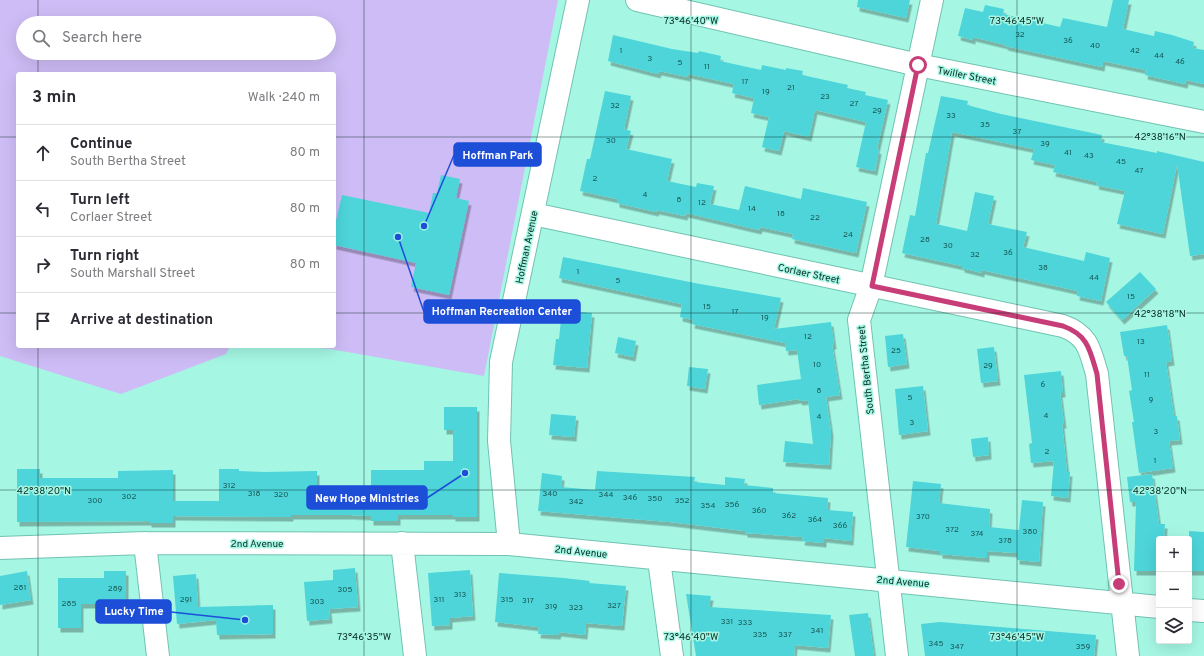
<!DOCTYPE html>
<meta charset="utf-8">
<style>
:root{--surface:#fff;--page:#f7f7f7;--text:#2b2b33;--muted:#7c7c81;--line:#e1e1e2}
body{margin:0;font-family:Overpass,sans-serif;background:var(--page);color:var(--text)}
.controls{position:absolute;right:12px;bottom:12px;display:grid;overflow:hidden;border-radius:4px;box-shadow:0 4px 16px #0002}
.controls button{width:36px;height:36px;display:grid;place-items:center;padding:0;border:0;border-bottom:1px solid var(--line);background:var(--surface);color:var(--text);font:20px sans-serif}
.stop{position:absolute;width:12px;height:12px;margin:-9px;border:3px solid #c73d77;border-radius:50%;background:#fff}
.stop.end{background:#c73d77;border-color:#fff;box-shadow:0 1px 4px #0008}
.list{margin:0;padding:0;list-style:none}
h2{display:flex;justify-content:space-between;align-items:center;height:52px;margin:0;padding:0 16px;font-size:17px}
h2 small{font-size:13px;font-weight:400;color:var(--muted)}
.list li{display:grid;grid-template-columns:26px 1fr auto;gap:12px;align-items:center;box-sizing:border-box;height:56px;padding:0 16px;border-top:1px solid var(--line)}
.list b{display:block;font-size:15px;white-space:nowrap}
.list p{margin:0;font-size:13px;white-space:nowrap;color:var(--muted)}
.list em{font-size:13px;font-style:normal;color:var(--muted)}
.icon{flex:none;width:22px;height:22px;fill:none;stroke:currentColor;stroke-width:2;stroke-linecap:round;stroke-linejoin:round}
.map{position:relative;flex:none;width:1204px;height:656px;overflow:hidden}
.search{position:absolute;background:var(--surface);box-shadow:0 4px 16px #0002;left:16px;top:16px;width:320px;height:44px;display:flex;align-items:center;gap:10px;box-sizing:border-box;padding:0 14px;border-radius:22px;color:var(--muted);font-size:15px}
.panel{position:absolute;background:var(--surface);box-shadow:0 4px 16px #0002;left:16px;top:72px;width:320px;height:276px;border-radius:4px}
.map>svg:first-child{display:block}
.green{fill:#cebcf6;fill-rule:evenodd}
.building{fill:#4dd5da;filter:url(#shadow)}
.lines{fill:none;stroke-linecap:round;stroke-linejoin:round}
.minor-casing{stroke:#71c2b1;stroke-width:24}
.minor{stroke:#fff;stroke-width:22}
.route{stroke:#c73d77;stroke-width:5}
.ticks{fill:none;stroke:#082b25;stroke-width:1;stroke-opacity:0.45}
.labels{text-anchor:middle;stroke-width:3;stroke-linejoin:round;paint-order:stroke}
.number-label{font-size:8px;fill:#195652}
.street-label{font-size:10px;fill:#082b25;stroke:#a5f7e4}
.ticks-label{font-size:10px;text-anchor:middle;fill:#082b25;stroke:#a5f7e4;stroke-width:3;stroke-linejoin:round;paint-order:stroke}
.leader{fill:none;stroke:#1d4ed8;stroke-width:1.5}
.callout-dot{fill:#1d4ed8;stroke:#a5f7e4;stroke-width:1.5}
.callout{fill:#1d4ed8;stroke:#1d4ed8;stroke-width:1.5}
.callout-label{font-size:11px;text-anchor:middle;font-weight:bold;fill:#fff}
</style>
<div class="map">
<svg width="1204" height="656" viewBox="0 0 1204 656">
<defs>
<filter id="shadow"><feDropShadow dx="2.5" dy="4.5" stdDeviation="0" flood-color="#0004"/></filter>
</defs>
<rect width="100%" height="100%" fill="#a5f7e4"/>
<path class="green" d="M 0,0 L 558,0 L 484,376 L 330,349 L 289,346 L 334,346 L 334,74 L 18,74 L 18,346 L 230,346 L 226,354 L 121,394 L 0,356 ZM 23,23 L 329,23 L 329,53 L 23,53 Z"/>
<path class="building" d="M 858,0 L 910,0 L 906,18 L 857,7 Z
M 1113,0 L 1129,0 L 1123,29 L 1154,36 L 1155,31 L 1172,35 L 1194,42 L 1193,48 L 1204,50 L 1204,84 L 1186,80 L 1185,84 L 1145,75 L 1146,70 L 1103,61 L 1102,67 L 1005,46 L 1006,45 L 973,37 L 973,40 L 958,36 L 965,8 L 983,12 L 985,5 L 1004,9 L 1003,14 L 1060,27 L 1063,18 L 1107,27 Z
M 613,35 L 672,49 L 698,53 L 699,51 L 721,56 L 720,61 L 761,70 L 762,65 L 786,70 L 786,68 L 803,71 L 802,75 L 848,85 L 847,88 L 866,92 L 865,95 L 888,100 L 877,149 L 879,150 L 875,171 L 856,167 L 866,122 L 815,110 L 809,137 L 784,131 L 779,151 L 762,147 L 769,117 L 751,113 L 754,98 L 732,93 L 734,84 L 688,74 L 688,77 L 659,71 L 658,74 L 608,61 Z
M 605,91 L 631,96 L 624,129 L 631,131 L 626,149 L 672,159 L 667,181 L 696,187 L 697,183 L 714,186 L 710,204 L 739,210 L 745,186 L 801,199 L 803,188 L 867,202 L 856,253 L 792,239 L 793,234 L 760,227 L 759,230 L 686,213 L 685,216 L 657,210 L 656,212 L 617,203 L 617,199 L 580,191 L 587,159 L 590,159 Z
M 941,96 L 968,101 L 967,105 L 1001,114 L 1102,135 L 1101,142 L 1157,153 L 1157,151 L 1204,162 L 1204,254 L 1190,256 L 1177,164 L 1163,234 L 1117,224 L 1125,191 L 1096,185 L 1097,182 L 1053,172 L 1055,165 L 1031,160 L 1034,149 L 952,132 L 936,224 L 967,231 L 975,192 L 994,196 L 988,224 L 1027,232 L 1023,247 L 1084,261 L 1086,252 L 1110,258 L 1101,301 L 1077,296 L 1078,291 L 982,270 L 982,273 L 962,268 L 962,266 L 902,253 L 910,215 L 915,216 L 926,153 L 928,153 Z
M 441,175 L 460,179 L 456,198 L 469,201 L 449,295 L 411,287 L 416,263 L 334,245 L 334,229 L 342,195 L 429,213 L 433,193 L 437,193 Z
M 563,257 L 700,284 L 781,298 L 774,329 L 831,322 L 834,345 L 832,345 L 840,395 L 826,397 L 831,432 L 829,465 L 783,462 L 785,441 L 813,444 L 808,400 L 800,401 L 799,399 L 759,405 L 757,385 L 801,379 L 797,350 L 786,351 L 785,343 L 692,324 L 693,320 L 680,317 L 682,304 L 559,278 Z
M 1140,272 L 1156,289 L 1122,320 L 1106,302 Z
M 562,310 L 592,313 L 587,368 L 553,365 L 556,339 L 559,339 Z
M 1167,325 L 1172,361 L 1166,362 L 1174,416 L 1177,416 L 1180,440 L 1169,441 L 1173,468 L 1139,473 L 1132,422 L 1134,422 L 1129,391 L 1132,390 L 1127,356 L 1124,356 L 1120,332 Z
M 903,334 L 907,364 L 888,367 L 885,336 Z
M 618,337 L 636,341 L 633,357 L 615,353 Z
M 994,347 L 998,381 L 981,383 L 977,349 Z
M 689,367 L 708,369 L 705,389 L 687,386 Z
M 1061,371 L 1063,393 L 1060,393 L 1064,424 L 1062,424 L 1067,472 L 1070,472 L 1068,498 L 1051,496 L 1054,461 L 1031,463 L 1029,444 L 1032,443 L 1024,375 Z
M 923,386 L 928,431 L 899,435 L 895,389 Z
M 444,407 L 477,407 L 477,517 L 453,517 L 453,515 L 398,515 L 398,521 L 371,521 L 371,516 L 351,515 L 291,515 L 291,517 L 173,516 L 173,523 L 149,523 L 149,521 L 17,522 L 17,469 L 40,469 L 40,478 L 118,478 L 118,471 L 173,470 L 173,501 L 219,501 L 219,469 L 239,469 L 239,471 L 265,472 L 317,471 L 317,488 L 371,486 L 371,470 L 424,470 L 424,461 L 453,461 L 453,430 L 444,430 Z
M 551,414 L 576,416 L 574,437 L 549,435 Z
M 988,437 L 989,455 L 973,457 L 971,439 Z
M 597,471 L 695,477 L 694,482 L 725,485 L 725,477 L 745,479 L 744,485 L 773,488 L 773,493 L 828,498 L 827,510 L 853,512 L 851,541 L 824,538 L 824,543 L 802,541 L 803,537 L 745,533 L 745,531 L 670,522 L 538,511 L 542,473 L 562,476 L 561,487 L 595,490 Z
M 1152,474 L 1159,524 L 1165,524 L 1164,539 L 1159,539 L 1159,571 L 1134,571 L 1136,502 L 1130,502 L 1127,477 Z
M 913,481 L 941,484 L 939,503 L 990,509 L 989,527 L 1019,530 L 1022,500 L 1043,502 L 1039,562 L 1017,560 L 1017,553 L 987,551 L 987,558 L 940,554 L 940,551 L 906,547 Z
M 1189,531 L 1204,532 L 1204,571 L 1189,571 Z
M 355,568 L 358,607 L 329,609 L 330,619 L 307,621 L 304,582 L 333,580 L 333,570 Z
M 470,570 L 473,616 L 450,618 L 450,625 L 432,626 L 428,573 Z
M 27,571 L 31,600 L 0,605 L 0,576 Z
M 104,571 L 126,571 L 126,604 L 81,604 L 81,628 L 58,628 L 58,578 L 104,578 Z
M 499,573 L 564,578 L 590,581 L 589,583 L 626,586 L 622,626 L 586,623 L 585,635 L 559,632 L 558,635 L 538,634 L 539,627 L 495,622 Z
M 196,574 L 198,607 L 273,605 L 273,634 L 217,635 L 216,620 L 177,624 L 173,576 Z
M 686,594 L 711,596 L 709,607 L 831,615 L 828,648 L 795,645 L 794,656 L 696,656 Z
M 868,613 L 874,656 L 855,656 L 849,615 Z
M 940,622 L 1096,635 L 1094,656 L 925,656 L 921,624 Z"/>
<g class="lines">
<g class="minor-casing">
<path id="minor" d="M 637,0 L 918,65 L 1204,122
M 533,214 L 1063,326 C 1088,335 1090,350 1097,374 L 1128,656
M 145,543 L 158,656
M 402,543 L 415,656
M 509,544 L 499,441 L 501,362 L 578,0
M 0,548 L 145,543 L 509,544 L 1159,607
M 659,560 L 672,656
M 1189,610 L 1204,611
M 897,656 L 859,320 L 871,286 L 932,0"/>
</g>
<use href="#minor" class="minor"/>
</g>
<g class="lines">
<path class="route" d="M 918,65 L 872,286 L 1063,326 C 1088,335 1090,350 1097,374 L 1119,584"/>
</g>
<path class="ticks" d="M 38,0 L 38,23M 364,0 L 364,656M 691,0 L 691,656M 1017,0 L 1017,656M 38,53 L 38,74M 0,137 L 18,137M 334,137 L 1204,137M 0,313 L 18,313M 334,313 L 1204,313M 38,346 L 38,656M 0,490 L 1204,490"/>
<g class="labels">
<g class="number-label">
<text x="1020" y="37">32</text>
<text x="1068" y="43">36</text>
<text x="1095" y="48">40</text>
<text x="621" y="53">1</text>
<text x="1135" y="53">42</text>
<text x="1159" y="58">44</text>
<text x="650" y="61">3</text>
<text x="1180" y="64">46</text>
<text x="680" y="65">5</text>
<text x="707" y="69">11</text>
<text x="745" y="84">17</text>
<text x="791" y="90">21</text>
<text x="766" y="94">19</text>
<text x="825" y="99">23</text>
<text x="854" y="106">27</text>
<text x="615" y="108">32</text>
<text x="877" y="113">29</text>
<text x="951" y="118">33</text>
<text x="985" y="127">35</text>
<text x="1017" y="134">37</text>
<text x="611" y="143">30</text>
<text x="1045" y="146">39</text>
<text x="1068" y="155">41</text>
<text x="1089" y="158">43</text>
<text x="1121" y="164">45</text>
<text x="1139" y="173">47</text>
<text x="595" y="181">2</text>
<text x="645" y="197">4</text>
<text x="679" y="202">8</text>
<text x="702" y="205">12</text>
<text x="752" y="211">14</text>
<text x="781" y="216">18</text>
<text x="815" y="220">22</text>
<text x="848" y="237">24</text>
<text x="925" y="242">28</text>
<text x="948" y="248">30</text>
<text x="1008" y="255">36</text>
<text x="975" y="257">32</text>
<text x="1043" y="270">38</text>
<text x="578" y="274">1</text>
<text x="1094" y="280">44</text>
<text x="618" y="283">5</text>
<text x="1131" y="299">15</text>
<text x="707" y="309">15</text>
<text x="735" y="314">17</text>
<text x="765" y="320">19</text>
<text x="808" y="339">12</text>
<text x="1141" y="344">13</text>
<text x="896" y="353">25</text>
<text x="817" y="367">10</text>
<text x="988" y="368">29</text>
<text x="1147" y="377">11</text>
<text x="1043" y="387">6</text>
<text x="819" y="393">8</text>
<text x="910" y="400">5</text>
<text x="1151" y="402">9</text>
<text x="1046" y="418">4</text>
<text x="819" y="419">4</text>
<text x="912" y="425">3</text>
<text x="1156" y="434">3</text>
<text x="1047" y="454">2</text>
<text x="1155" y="463">1</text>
<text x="229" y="488">312</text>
<text x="254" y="496">318</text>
<text x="550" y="496">340</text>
<text x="281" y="497">320</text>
<text x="606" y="497">344</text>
<text x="129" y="499">302</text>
<text x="630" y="500">346</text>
<text x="655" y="501">350</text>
<text x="95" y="503">300</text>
<text x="682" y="503">352</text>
<text x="576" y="504">342</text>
<text x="732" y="507">356</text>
<text x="708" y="508">354</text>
<text x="759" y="513">360</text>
<text x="789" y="518">362</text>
<text x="923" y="519">370</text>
<text x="815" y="522">364</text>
<text x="840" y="528">366</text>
<text x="952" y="532">372</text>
<text x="1030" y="534">380</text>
<text x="977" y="536">374</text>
<text x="1005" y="543">378</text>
<text x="20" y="590">281</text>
<text x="115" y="591">289</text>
<text x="345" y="592">305</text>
<text x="460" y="597">313</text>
<text x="186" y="602">291</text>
<text x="439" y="602">311</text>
<text x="507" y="602">315</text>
<text x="528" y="603">317</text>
<text x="317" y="604">303</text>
<text x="69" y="606">285</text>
<text x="614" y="608">327</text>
<text x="551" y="609">319</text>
<text x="576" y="610">323</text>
<text x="727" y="624">331</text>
<text x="745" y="625">333</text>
<text x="817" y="633">341</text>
<text x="760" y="637">335</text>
<text x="785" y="637">337</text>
<text x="936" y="646">345</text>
<text x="957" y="649">347</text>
<text x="1083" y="649">359</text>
</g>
<g class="street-label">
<text transform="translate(967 75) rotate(11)" y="4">Twiller Street</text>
<text transform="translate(526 247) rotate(-78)" y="4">Hoffman Avenue</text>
<text transform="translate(809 273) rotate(12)" y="4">Corlaer Street</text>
<text transform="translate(865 370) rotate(-96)" y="4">South Bertha Street</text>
<text x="257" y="547">2nd Avenue</text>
<text transform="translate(581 551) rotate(6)" y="4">2nd Avenue</text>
<text transform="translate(903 581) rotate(5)" y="4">2nd Avenue</text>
</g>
</g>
<g class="ticks-label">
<text x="691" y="24">73°46'40"W</text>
<text x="1017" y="24">73°46'45"W</text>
<text x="1160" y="140">42°38'16"N</text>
<text x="1160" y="317">42°38'18"N</text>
<text x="1160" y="494">42°38'20"N</text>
<text x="44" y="494">42°38'20"N</text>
<text x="364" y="640">73°46'35"W</text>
<text x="691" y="640">73°46'40"W</text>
<text x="1017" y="640">73°46'45"W</text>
</g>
<path class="leader" d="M424 226L454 155M398 237L424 312M465 473L427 498M245 620L171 612"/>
<g class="callout-dot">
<circle cx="424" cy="226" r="4"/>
<circle cx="398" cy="237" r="4"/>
<circle cx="465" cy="473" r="4"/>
<circle cx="245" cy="620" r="4"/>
</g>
<g class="callout">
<rect x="454" y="143" width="87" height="23" rx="4"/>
<rect x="424" y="300" width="156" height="23" rx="4"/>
<rect x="307" y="486" width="120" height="23" rx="4"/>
<rect x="96" y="600" width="75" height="23" rx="4"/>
</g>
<g class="callout-label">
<text x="498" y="159">Hoffman Park</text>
<text x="502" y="315">Hoffman Recreation Center</text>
<text x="367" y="502">New Hope Ministries</text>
<text x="134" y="615">Lucky Time</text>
</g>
</svg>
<div class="controls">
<button>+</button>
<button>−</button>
<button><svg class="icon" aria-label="layers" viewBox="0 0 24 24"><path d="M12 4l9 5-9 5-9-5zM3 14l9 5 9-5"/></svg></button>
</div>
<div class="stop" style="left:918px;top:65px"></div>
<div class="stop end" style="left:1119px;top:584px"></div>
<div class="search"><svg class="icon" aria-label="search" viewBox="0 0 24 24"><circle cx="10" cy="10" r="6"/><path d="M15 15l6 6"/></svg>Search here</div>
<section class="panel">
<h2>3 min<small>Walk · 240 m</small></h2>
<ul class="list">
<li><svg class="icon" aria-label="ahead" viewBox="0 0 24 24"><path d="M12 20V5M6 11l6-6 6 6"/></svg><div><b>Continue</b><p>South Bertha Street</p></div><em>80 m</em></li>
<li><svg class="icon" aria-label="left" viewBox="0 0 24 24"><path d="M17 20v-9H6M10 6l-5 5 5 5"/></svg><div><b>Turn left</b><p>Corlaer Street</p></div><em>80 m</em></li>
<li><svg class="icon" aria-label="right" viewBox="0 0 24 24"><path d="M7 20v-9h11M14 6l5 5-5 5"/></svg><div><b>Turn right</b><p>South Marshall Street</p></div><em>80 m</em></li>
<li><svg class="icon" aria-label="arrive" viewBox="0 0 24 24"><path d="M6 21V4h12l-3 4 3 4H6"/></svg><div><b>Arrive at destination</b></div></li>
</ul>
</section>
</div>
